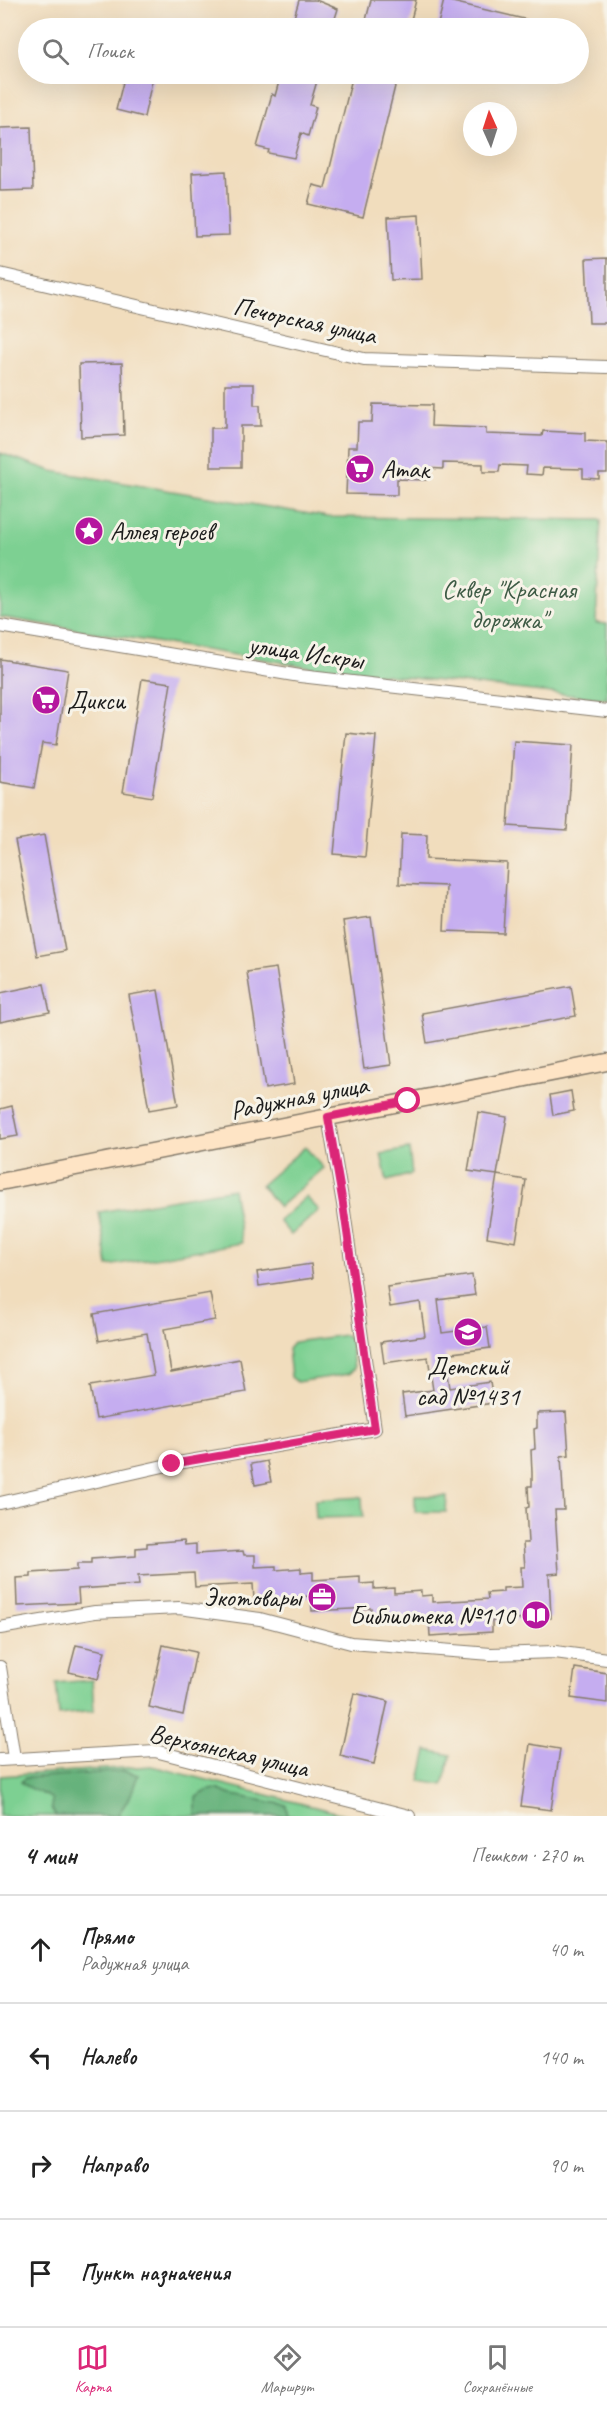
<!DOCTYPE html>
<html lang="ru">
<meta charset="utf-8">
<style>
:root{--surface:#fff;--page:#f6f6f6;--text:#222;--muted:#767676;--line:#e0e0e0;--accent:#db2777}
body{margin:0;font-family:Caveat,sans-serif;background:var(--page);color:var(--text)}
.compass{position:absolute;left:463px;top:102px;width:54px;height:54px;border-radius:50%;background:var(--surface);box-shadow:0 6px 24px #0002;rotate:357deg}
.stop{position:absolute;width:18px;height:18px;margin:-14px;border:4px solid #db2777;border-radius:50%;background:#fff}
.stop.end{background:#db2777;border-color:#fff;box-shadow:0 2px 6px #0008}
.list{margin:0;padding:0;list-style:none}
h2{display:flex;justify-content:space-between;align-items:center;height:78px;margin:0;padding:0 24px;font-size:26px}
h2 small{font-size:20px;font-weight:400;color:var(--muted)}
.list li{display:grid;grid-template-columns:39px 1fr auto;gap:18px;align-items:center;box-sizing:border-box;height:108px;padding:0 24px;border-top:2px solid var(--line)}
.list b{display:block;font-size:22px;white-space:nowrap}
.list p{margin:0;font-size:20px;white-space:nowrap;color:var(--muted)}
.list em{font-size:20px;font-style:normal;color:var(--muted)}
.icon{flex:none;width:33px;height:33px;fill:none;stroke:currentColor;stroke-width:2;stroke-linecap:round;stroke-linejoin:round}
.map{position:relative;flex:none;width:607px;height:1816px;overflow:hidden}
.search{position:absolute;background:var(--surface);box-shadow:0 6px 24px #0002;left:18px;right:18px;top:18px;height:66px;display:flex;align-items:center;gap:15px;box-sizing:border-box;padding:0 21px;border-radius:33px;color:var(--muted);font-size:22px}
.sheet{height:510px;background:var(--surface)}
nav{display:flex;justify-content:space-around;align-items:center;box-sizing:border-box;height:84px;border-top:2px solid var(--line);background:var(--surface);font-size:16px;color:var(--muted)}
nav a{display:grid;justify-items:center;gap:3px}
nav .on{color:var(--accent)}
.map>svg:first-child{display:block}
.green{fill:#7dd092;stroke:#4c7657;stroke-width:1.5}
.forest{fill:#66b27c;stroke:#41674c;stroke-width:1.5}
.building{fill:#c5adf0}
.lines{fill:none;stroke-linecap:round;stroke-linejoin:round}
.street-casing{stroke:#867c6c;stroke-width:14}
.secondary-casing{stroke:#867c6c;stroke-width:19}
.street{stroke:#fff;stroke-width:12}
.secondary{stroke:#fee4c5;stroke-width:16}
.route{stroke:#db2777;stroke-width:8}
.labels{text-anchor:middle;stroke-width:6;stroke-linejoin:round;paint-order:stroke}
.street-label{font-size:26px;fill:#1c1c1c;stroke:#f7f3e8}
.poi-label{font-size:26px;fill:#1c1c1c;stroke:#f7f3e8;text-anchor:start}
.park-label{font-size:26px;fill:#3e5b45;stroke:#f7f3e8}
</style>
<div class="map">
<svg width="607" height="1816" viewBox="0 0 607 1816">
<rect width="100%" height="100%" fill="#f7f3e8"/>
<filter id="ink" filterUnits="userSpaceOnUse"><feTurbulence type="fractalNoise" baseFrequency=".0167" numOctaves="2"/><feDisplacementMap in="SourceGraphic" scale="12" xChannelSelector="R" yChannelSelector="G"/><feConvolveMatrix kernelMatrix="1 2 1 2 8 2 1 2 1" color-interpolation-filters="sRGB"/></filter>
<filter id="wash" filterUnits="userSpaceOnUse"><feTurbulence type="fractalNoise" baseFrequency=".008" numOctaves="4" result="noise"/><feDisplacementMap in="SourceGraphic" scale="24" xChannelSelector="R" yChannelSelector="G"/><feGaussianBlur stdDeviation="1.35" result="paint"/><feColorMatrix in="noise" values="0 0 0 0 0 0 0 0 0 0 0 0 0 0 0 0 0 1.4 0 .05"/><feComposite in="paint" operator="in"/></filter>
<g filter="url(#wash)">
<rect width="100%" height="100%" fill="#f1ddbd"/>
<path class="green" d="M 0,453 L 52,471 L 328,517 L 601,520 L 596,623 L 607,624 L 607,699 L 311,667 L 0,617 Z
M 305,1147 L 324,1168 L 279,1207 L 261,1185 Z
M 409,1149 L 412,1174 L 387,1181 L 381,1154 Z
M 233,1189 L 242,1243 L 108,1266 L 99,1212 Z
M 306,1197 L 319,1210 L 291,1235 L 279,1221 Z
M 345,1335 L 350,1338 L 354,1368 L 349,1374 L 297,1382 L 291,1377 L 288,1349 L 294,1342 Z
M 415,1496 L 447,1496 L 446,1512 L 415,1512 Z
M 362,1497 L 363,1517 L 316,1518 L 315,1500 Z
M 92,1680 L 94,1711 L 59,1715 L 56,1683 Z
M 427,1750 L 451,1755 L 443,1785 L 420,1781 Z
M 152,1766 L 351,1816 L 0,1816 L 0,1776 Z"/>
<path class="forest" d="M 125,1771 L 138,1775 L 130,1797 L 117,1816 L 56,1816 L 51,1808 L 52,1799 C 42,1792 28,1790 21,1782 L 25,1778 Z
M 217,1789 L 228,1794 L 286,1805 L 288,1816 L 196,1816 L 196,1797 L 209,1790 Z"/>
<g id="blocks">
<path class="building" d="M 299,0 L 316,0 L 338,9 L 332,28 L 291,28 Z
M 371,0 L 416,0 L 409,28 L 364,28 Z
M 444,0 L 545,24 L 545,28 L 437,28 Z
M 125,74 L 153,77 L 144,117 L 116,110 Z
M 281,74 L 319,74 L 310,105 L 316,107 L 308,136 L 301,133 L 294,158 L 268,153 L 269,150 L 257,147 L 272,94 L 275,96 Z
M 353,74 L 398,74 L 363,217 L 308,204 L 313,185 L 325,188 Z
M 31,127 L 33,190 L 0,191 L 0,128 Z
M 226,171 L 229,235 L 195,236 L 192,173 Z
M 419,215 L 422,279 L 391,280 L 388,217 Z
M 607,258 L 607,323 L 589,323 L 586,259 Z
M 122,363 L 124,435 L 81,437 L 79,364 Z
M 225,384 L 254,384 L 254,405 L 260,405 L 261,426 L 241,426 L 241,467 L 211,467 L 211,428 L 225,428 Z
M 373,404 L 432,405 L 431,426 L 486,428 L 486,434 L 542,436 L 543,431 L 585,433 L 585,441 L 607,442 L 607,473 L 599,473 L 599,479 L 583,478 L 583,469 L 543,468 L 542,475 L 526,474 L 527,466 L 500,465 L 499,472 L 483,472 L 483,464 L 443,463 L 443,469 L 426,468 L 426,480 L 397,479 L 397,495 L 346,494 L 348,447 L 357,447 L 358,422 L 372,422 Z
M 0,659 L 68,670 L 56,745 L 42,743 L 34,788 L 0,782 Z
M 142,679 L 171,683 L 152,797 L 123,792 Z
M 346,733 L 376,736 L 365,857 L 334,854 Z
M 514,741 L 573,745 L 567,830 L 508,826 Z
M 401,834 L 427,835 L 426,859 L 507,863 L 503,933 L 444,931 L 446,886 L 399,884 Z
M 44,835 L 65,951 L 37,956 L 15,840 Z
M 371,917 L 391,1065 L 364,1069 L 343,921 Z
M 276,968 L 294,1084 L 265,1089 L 247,972 Z
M 44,984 L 50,1012 L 0,1022 L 0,993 Z
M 571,986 L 576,1016 L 427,1043 L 422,1013 Z
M 158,990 L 178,1105 L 149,1110 L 129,995 Z
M 571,1091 L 574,1111 L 553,1115 L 550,1095 Z
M 12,1106 L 18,1136 L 0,1139 L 0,1109 Z
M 478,1112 L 507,1117 L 497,1175 L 468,1171 Z
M 497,1175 L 526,1180 L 516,1242 L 487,1237 Z
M 311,1264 L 313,1278 L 259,1286 L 257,1272 Z
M 472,1275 L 475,1295 L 438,1300 L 442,1333 L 487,1327 L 490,1348 L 445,1354 L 450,1388 L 490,1382 L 493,1403 L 405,1416 L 402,1394 L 433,1390 L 428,1357 L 384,1363 L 381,1342 L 425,1336 L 420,1302 L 390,1307 L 387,1287 Z
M 210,1293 L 215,1320 L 164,1329 L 171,1372 L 240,1359 L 246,1392 L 96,1419 L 90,1386 L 154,1375 L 147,1333 L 99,1341 L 94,1314 Z
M 566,1412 L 569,1455 L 561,1456 L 564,1510 L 555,1510 L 559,1573 L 549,1574 L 551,1618 L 492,1621 L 492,1632 L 430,1636 L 429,1618 L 371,1621 L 371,1608 L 312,1611 L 311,1596 L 254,1600 L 253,1584 L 195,1587 L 194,1573 L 138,1576 L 139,1585 L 78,1589 L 79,1603 L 17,1606 L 16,1578 L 31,1577 L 31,1573 L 77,1570 L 77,1564 L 91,1564 L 91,1559 L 136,1556 L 136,1548 L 147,1547 L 147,1543 L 184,1540 L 185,1545 L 196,1544 L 196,1554 L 243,1551 L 244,1555 L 255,1555 L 255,1567 L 276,1566 L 276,1570 L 301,1568 L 301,1573 L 313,1572 L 313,1580 L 360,1577 L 360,1584 L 374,1583 L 374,1589 L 394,1588 L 394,1593 L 421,1591 L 421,1596 L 432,1595 L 432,1602 L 488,1599 L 487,1593 L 503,1592 L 503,1588 L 522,1587 L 521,1567 L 525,1567 L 523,1543 L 528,1543 L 526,1508 L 529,1507 L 528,1486 L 532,1486 L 532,1473 L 531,1450 L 535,1449 L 534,1429 L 537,1428 L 537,1413 Z
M 267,1461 L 271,1482 L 255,1485 L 251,1464 Z
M 76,1645 L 105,1651 L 98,1679 L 69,1672 Z
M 163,1645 L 196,1652 L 183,1715 L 149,1707 Z
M 575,1668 L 607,1673 L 607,1703 L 571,1698 Z
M 354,1693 L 388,1701 L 374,1764 L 340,1756 Z
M 530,1744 L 560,1749 L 551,1810 L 521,1806 Z"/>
</g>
</g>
<g filter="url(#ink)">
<use href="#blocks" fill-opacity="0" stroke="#867c6c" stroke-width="1.5"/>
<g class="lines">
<g class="street-casing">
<path id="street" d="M 0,274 L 364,359 L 607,367
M 0,626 L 300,676 L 607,711
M 0,1503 L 172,1464 L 375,1429 L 343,1204 L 328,1117
M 0,1628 L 95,1612 L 179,1608 L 260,1619 L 351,1643 L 491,1654 L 555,1652 L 607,1659
M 0,1667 L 14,1758
M 0,1760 L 155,1751 L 409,1816"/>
</g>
<g class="secondary-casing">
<path id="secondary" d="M 0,1182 L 607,1062"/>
</g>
<use href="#street" class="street"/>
<use href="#secondary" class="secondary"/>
</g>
</g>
<g class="lines" filter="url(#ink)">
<path class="route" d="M 172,1464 L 375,1429 L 343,1204 L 328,1117 L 408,1101"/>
</g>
<defs>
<g id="supermarket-disc" transform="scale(1.5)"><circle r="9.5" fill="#b5179e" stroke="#f7f3e8"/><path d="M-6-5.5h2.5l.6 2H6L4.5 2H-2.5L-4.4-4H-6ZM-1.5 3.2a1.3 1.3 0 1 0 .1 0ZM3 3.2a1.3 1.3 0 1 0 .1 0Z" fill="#fff"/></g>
<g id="sight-disc" transform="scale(1.5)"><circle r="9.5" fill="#b5179e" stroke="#f7f3e8"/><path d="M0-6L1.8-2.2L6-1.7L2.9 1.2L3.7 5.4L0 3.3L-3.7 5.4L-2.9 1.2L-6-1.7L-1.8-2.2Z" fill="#fff"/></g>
<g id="school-disc" transform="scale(1.5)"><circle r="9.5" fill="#b5179e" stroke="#f7f3e8"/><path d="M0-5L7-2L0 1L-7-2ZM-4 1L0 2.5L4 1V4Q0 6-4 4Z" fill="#fff"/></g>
<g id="office-disc" transform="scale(1.5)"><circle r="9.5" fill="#b5179e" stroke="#f7f3e8"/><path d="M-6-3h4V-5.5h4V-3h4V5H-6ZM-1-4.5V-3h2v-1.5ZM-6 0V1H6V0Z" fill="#fff"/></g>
<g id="library-disc" transform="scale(1.5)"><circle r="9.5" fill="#b5179e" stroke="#f7f3e8"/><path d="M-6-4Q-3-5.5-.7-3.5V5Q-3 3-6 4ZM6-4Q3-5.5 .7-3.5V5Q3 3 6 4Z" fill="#fff"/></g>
</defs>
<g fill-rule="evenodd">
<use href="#supermarket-disc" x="360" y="469"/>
<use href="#sight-disc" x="89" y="531"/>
<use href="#supermarket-disc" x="46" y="700"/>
<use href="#school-disc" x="468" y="1332"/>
<use href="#office-disc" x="322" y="1597"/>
<use href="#library-disc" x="536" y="1615"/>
</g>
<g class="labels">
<g class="street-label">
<text transform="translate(305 320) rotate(12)" y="9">Печорская улица</text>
<text transform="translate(306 652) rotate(8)" y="9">улица Искры</text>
<text transform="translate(299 1097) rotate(-11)" y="9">Радужная улица</text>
<text transform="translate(229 1750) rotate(13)" y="9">Верхоянская улица</text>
</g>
<g class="poi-label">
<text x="381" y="478">Атак</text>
<text x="110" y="540">Аллея героев</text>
<text x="67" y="709">Дикси</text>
<text x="468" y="1375" text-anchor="middle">Детский<tspan x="468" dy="30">сад №1431</tspan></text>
<text x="301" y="1606" text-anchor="end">Экотовары</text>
<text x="515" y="1624" text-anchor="end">Библиотека №110</text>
</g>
<g class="park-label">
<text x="509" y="598">Сквер "Красная<tspan x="509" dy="30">дорожка"</tspan></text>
</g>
</g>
</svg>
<svg class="compass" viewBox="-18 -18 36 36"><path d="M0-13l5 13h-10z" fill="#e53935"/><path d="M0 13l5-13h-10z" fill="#767676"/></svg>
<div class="stop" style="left:408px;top:1101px"></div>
<div class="stop end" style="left:172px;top:1464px"></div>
<div class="search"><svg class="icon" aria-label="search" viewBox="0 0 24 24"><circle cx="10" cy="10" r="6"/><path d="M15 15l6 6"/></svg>Поиск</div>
</div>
<section class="sheet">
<h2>4 мин<small>Пешком · 270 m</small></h2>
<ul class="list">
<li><svg class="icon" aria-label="ahead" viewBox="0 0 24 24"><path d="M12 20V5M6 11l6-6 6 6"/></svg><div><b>Прямо</b><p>Радужная улица</p></div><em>40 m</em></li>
<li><svg class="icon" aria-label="left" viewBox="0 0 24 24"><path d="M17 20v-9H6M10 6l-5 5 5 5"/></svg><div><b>Налево</b></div><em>140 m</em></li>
<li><svg class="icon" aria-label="right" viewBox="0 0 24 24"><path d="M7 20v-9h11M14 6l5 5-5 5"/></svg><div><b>Направо</b></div><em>90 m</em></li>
<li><svg class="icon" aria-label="arrive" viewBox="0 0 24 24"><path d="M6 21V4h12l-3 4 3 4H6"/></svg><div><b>Пункт назначения</b></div></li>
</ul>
</section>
<nav>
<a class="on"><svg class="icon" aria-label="map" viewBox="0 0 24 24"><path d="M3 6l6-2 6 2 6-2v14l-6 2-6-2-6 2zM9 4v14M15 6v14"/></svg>Карта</a>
<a><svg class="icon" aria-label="directions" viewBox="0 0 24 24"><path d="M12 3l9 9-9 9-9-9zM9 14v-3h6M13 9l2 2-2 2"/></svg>Маршрут</a>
<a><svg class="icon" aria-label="saved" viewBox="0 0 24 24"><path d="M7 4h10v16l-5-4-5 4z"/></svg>Сохранённые</a>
</nav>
